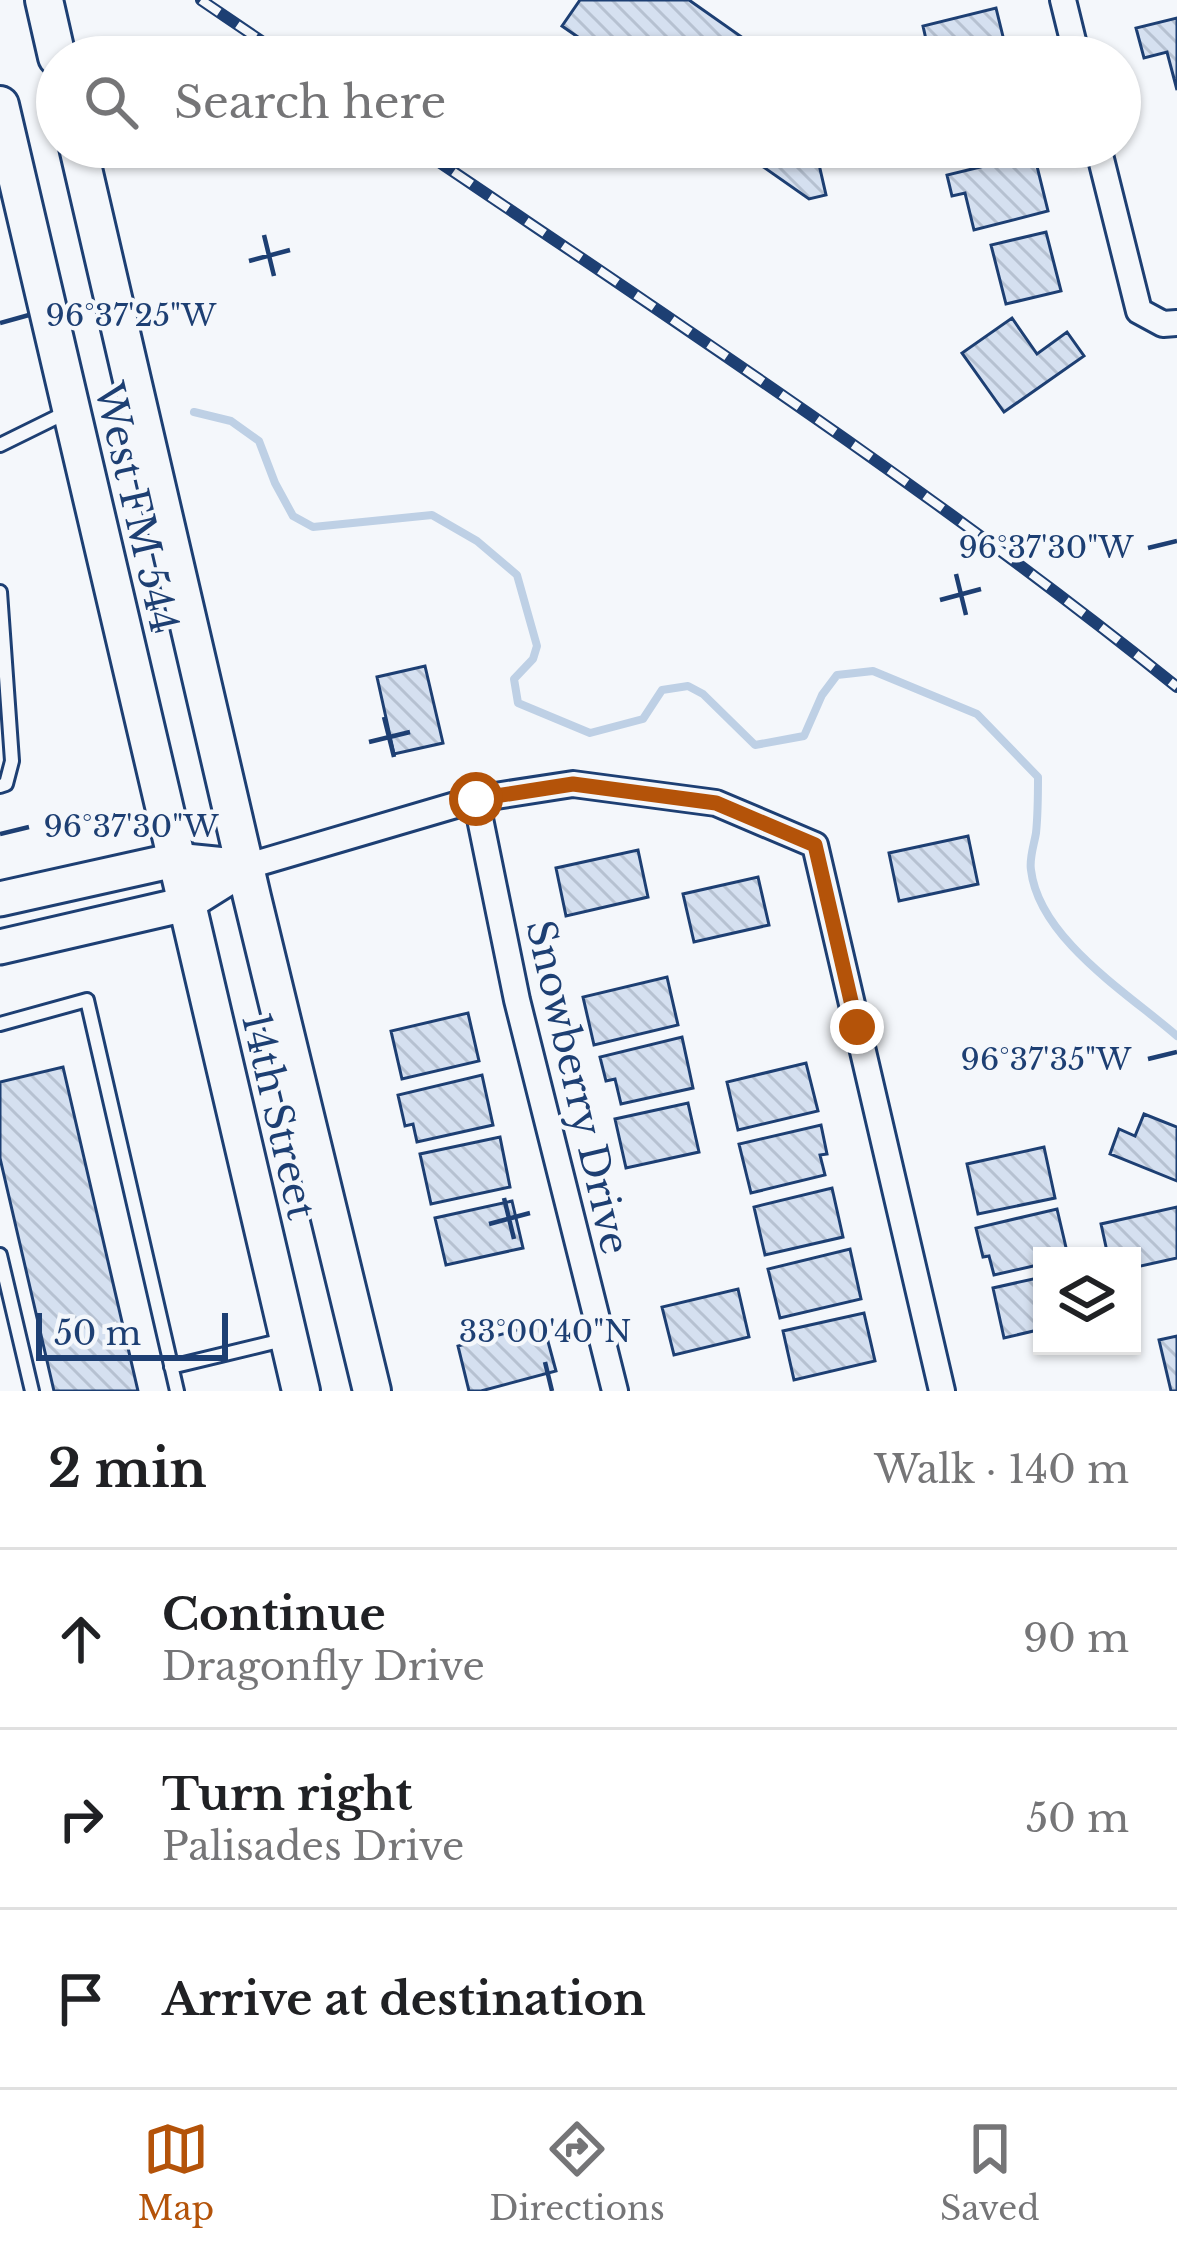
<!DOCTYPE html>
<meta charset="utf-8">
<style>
:root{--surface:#fff;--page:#f2f2f2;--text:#202124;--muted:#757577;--line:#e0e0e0;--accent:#b45309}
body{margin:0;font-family:"Libre Baskerville",serif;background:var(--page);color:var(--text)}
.controls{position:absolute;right:36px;bottom:36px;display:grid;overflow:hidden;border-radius:0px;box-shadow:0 3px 9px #0004}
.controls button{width:108px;height:108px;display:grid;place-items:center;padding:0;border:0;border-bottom:3px solid var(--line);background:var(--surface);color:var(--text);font:60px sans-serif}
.scale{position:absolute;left:36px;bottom:30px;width:192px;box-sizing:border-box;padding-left:12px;border:6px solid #1d3f73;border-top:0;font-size:33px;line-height:42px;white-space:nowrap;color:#1d3f73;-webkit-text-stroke:9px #f4f7fb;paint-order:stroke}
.stop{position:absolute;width:36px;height:36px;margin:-27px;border:9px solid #b45309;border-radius:50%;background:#fff}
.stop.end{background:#b45309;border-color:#fff;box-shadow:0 3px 12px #0008}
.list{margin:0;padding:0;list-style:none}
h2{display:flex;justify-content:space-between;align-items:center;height:156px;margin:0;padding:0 48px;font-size:51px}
h2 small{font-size:39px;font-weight:400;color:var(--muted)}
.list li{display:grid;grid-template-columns:78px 1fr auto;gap:36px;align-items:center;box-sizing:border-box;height:180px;padding:0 48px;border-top:3px solid var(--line)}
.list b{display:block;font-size:45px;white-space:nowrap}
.list p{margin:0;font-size:39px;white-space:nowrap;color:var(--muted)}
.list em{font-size:39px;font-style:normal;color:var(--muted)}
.icon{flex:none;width:66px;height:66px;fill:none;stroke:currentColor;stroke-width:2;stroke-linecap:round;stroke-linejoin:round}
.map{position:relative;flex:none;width:1177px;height:1391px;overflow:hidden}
.search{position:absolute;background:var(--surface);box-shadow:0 3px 9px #0004;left:36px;right:36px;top:36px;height:132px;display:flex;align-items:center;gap:30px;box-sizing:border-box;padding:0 42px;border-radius:66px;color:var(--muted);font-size:45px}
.sheet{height:696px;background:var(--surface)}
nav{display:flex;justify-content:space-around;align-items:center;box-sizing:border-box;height:168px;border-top:3px solid var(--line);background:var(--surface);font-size:33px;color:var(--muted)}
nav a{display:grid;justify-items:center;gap:6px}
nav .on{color:var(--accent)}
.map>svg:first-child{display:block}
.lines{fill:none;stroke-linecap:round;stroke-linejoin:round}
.stream{stroke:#bed0e5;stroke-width:8}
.building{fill:url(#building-back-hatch);stroke:#1d3f73;stroke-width:3}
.service-casing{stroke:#1d3f73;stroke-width:18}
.minor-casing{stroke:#1d3f73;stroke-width:30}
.secondary-casing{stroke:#1d3f73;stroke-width:39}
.primary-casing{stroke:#1d3f73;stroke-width:42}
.service{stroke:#f4f7fb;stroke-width:12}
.minor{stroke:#f4f7fb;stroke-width:24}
.secondary{stroke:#f4f7fb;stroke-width:33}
.primary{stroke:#f4f7fb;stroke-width:36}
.rail-casing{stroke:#1d3f73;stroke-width:12}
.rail{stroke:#f4f7fb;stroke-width:8;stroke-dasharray:22;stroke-linecap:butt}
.route{stroke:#b45309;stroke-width:15}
.ticks{fill:none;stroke:#1d3f73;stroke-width:4.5}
.labels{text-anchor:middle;stroke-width:9;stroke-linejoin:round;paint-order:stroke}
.street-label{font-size:39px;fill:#1d3f73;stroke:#f4f7fb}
.ticks-label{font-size:30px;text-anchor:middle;fill:#1d3f73;stroke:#f4f7fb;stroke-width:9;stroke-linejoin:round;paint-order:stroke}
</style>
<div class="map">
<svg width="1177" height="1391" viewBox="0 0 1177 1391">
<defs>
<pattern id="building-back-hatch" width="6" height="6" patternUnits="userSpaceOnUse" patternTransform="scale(3)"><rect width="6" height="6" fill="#d5e0f0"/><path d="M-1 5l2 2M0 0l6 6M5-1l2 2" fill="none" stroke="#b6c1d1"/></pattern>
</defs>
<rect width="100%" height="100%" fill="#f4f7fb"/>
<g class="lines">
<path class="stream" d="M 194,412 L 231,421 L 259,441 L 275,483 L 293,516 L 313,527 L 432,515 L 477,541 L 517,575 L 537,646 L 533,659 L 514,679 L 518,703 L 590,733 L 643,719 L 662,690 L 688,686 L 703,694 L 755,745 L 804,736 L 822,695 L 837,675 L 873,671 L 977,714 L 1038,777 C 1038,796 1038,814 1036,833 C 1034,845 1029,859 1031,870 C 1039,939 1129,994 1177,1036"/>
</g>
<path class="building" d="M 580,0 L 689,0 L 770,57 L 607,57 L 562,26 Z
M 996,8 L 1008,57 L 930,57 L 923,26 Z
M 1177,18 L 1177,90 L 1167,52 L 1144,58 L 1136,28 Z
M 735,147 L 815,147 L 826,195 L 809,199 Z
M 1034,154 L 1048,211 L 974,230 L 965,193 L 952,196 L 947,175 Z
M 1046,232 L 1061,291 L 1006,304 L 991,245 Z
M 1012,318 L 1037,354 L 1067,332 L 1084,356 L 1004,412 L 962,353 Z
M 425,666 L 443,743 L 394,754 L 377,677 Z
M 968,836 L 978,884 L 899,901 L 889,853 Z
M 638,850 L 648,897 L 566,916 L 556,868 Z
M 758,877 L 769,925 L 694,942 L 683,894 Z
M 667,977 L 678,1025 L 594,1045 L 583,997 Z
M 468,1013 L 479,1061 L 402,1079 L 391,1031 Z
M 682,1037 L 693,1088 L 621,1104 L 615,1079 L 606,1081 L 600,1057 Z
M 806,1063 L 818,1111 L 738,1130 L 727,1082 Z
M 63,1067 L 138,1391 L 54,1391 L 0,1158 L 0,1082 Z
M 482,1075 L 493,1125 L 417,1142 L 413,1124 L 405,1126 L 398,1095 Z
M 688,1103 L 699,1152 L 626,1168 L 615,1119 Z
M 1144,1114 L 1177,1127 L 1177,1181 L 1110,1154 L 1119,1129 L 1135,1136 Z
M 821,1125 L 827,1154 L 820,1155 L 825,1175 L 751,1193 L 739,1144 Z
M 500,1137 L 510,1187 L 431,1204 L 420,1154 Z
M 1044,1147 L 1055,1198 L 978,1214 L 967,1164 Z
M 832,1188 L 843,1237 L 765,1255 L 754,1207 Z
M 512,1201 L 523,1248 L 446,1265 L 435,1218 Z
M 1177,1207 L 1177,1258 L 1132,1268 L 1132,1256 L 1108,1256 L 1101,1224 Z
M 1057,1209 L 1068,1256 L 1042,1256 L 1042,1264 L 994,1275 L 989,1256 L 983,1257 L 976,1228 Z
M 850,1249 L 861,1299 L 780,1318 L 768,1269 Z
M 1042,1277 L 1042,1329 L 1004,1338 L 993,1288 Z
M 738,1289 L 749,1337 L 674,1355 L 662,1307 Z
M 864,1313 L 875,1361 L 794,1380 L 783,1331 Z
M 543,1323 L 556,1371 L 481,1391 L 469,1391 L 458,1346 Z
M 1177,1336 L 1177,1391 L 1171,1391 L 1159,1340 Z"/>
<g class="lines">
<g class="service-casing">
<path id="service" d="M 0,445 L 69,411
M 0,592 L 12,761 L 6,784 L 0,786
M 0,1024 L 87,1000 L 177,1391
M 0,1255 L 32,1391
M 171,1367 L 287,1339"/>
</g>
<g class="minor-casing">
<path id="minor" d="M 1063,0 L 1077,57
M 1098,147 L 1139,311 L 1163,324 L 1177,323
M 476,799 L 517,1000 L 615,1391
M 245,867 L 476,799 L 573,784 L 716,803 L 815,845 L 942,1391"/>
</g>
<g class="secondary-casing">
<path id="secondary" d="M 0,899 L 175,860 L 245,867
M 0,947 L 186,904 L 245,867"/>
</g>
<g class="primary-casing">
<path id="primary" d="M 44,0 L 57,57
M 0,105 L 301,1391
M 78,147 L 252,897 L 372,1391"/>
</g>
<use href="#service" class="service"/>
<use href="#minor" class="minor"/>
<use href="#secondary" class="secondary"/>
<use href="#primary" class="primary"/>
<g class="rail-casing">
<path id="rail" d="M 201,0 L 285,57
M 417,147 C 675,322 935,492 1177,687"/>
</g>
<use href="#rail" class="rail"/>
</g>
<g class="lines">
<path class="route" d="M 476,799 L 573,784 L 716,803 L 815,845 L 857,1027"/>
</g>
<path class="ticks" d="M 264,235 L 274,276M 249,261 L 290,250M 0,323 L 29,315M 1148,548 L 1177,541M 956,574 L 966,615M 940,600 L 981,589M 384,717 L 394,757M 369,742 L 410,732M 0,834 L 29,827M 1148,1059 L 1177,1052M 504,1198 L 514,1239M 489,1224 L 530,1213M 545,1362 L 552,1391"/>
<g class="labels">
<g class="street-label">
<text transform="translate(137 508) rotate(77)" y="14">West FM 544</text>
<text transform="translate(578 1087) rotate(77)" y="14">Snowberry Drive</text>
<text transform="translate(279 1116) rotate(77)" y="14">14th Street</text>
</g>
</g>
<g class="ticks-label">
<text x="131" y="326">96°37'25"W</text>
<text x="1046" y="558">96°37'30"W</text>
<text x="131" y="837">96°37'30"W</text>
<text x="1046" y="1070">96°37'35"W</text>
<text x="545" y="1342">33°00'40"N</text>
</g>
</svg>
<div class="controls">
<button><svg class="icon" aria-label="layers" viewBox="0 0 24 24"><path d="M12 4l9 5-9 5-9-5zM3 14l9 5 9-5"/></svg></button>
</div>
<div class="scale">50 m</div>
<div class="stop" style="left:476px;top:799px"></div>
<div class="stop end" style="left:857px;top:1027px"></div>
<div class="search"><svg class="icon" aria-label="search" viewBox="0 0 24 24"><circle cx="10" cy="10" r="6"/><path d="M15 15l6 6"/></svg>Search here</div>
</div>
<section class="sheet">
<h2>2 min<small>Walk · 140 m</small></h2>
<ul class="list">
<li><svg class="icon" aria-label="ahead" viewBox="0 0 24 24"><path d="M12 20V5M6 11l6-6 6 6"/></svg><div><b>Continue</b><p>Dragonfly Drive</p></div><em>90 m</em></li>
<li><svg class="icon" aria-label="right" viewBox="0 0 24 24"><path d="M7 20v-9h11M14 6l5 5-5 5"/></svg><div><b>Turn right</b><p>Palisades Drive</p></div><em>50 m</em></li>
<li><svg class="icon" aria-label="arrive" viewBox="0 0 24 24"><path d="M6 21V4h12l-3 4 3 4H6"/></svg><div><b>Arrive at destination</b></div></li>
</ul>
</section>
<nav>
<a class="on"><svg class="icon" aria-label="map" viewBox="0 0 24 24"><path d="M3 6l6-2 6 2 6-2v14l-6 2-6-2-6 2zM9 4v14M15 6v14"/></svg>Map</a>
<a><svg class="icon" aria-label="directions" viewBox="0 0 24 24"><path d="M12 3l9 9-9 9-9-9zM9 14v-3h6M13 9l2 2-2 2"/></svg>Directions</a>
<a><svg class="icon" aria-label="saved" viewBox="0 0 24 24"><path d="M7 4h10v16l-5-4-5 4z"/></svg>Saved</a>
</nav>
